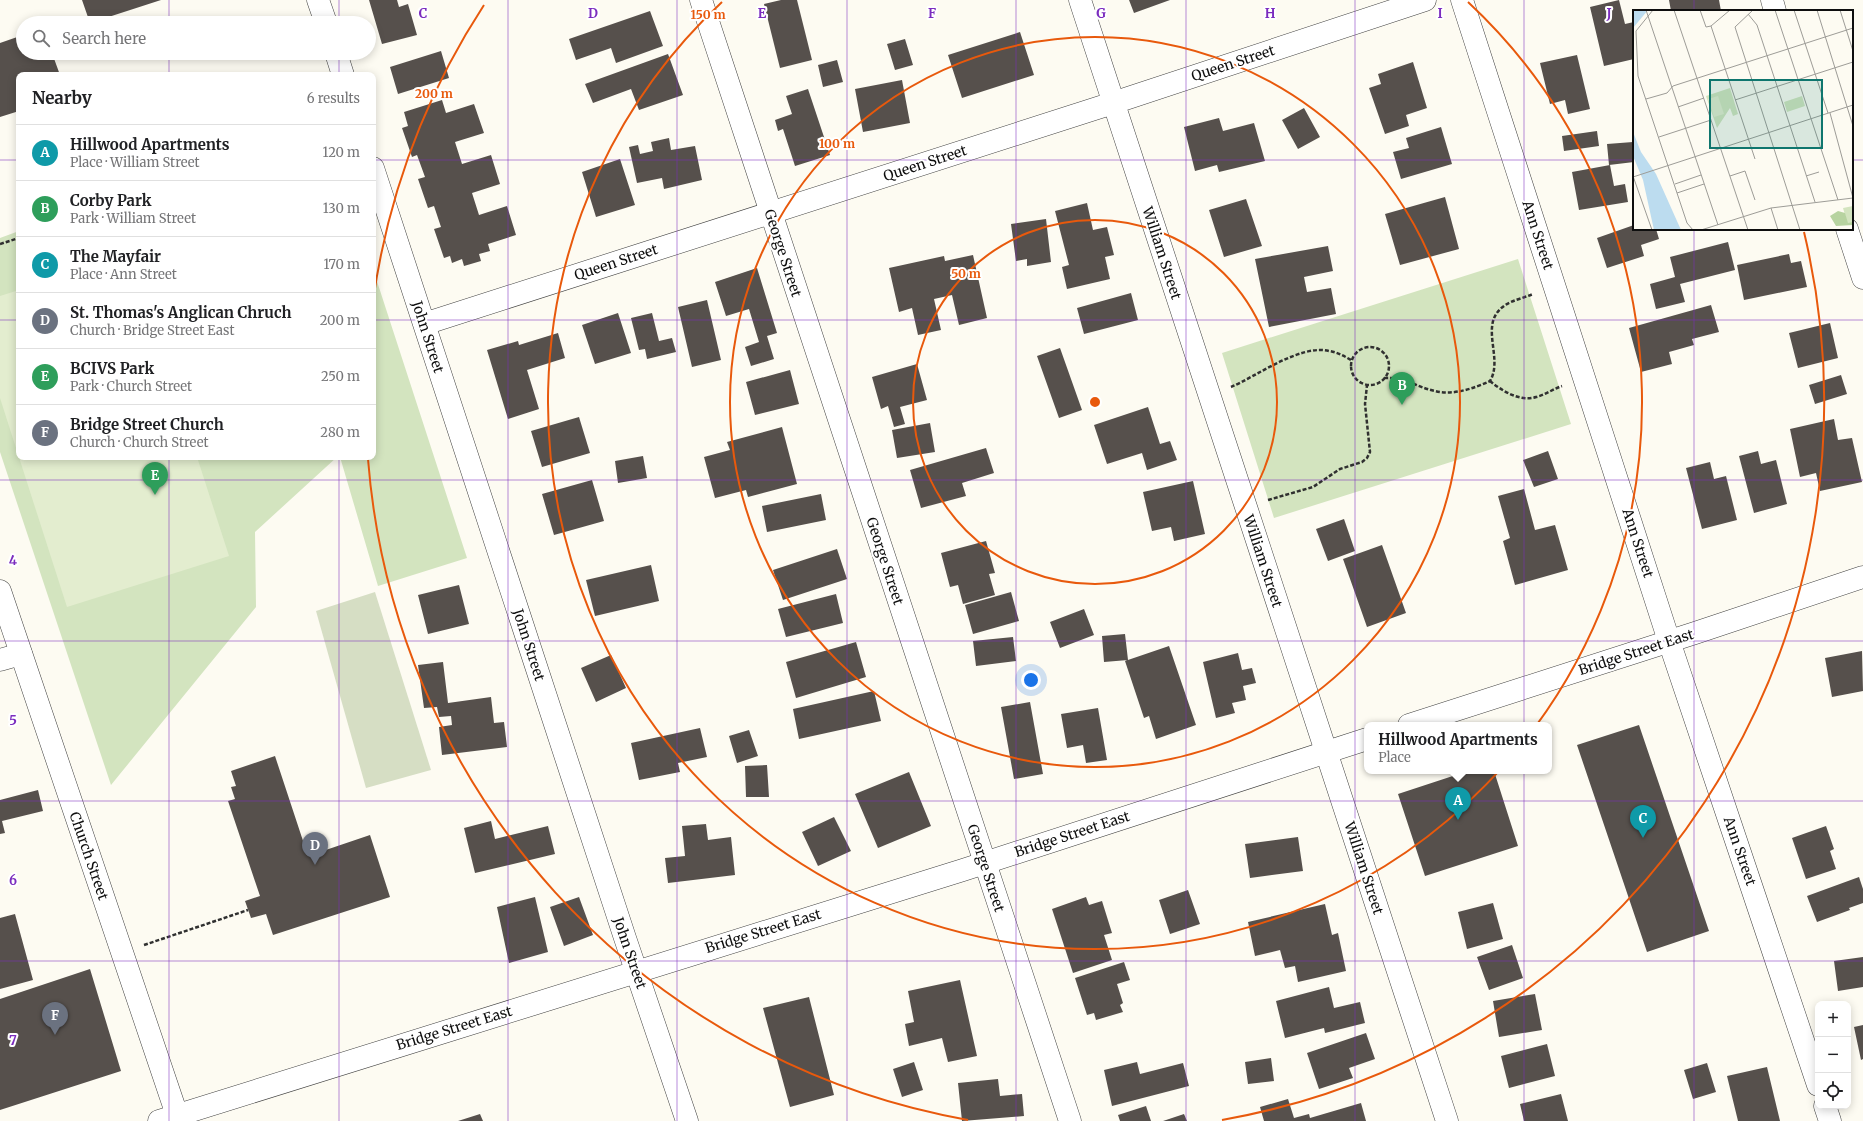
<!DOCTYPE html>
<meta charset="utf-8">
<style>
:root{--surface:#fff;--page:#f6f6f6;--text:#202124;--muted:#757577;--line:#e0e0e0;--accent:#111827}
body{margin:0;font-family:Merriweather,serif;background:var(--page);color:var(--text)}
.controls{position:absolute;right:12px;bottom:12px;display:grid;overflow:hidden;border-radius:8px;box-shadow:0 2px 10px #0003}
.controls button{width:36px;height:36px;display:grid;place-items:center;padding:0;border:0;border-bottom:1px solid var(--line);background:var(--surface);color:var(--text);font:20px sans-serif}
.you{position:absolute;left:1031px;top:680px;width:14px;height:14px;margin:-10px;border:3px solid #fff;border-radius:50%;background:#1a73e8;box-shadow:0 0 0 6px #1a73e833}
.badge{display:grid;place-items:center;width:26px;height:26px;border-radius:50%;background:var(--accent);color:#fff;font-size:13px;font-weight:700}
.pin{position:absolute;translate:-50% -33px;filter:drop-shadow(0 1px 2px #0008)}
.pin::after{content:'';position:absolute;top:21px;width:14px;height:12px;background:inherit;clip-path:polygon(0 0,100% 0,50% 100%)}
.popup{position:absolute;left:1364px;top:722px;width:188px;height:52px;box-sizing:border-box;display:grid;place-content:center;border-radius:8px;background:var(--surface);filter:drop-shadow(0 1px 3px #0005);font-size:13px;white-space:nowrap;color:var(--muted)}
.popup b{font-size:15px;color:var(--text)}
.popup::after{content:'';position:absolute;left:50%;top:100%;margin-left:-8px;border:8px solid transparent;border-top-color:var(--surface)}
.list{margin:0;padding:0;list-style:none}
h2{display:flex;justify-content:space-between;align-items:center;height:52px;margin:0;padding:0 16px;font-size:17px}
h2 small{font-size:13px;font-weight:400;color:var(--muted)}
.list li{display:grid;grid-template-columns:26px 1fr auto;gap:12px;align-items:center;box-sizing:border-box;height:56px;padding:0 16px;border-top:1px solid var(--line)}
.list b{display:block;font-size:15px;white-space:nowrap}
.list p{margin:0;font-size:13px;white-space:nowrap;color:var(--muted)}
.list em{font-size:13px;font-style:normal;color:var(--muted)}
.icon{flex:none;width:22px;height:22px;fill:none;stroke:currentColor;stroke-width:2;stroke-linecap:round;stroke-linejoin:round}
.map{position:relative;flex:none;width:1863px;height:1121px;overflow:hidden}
.search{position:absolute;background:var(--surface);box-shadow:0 2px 10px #0003;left:16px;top:16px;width:360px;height:44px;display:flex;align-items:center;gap:10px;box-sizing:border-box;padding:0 14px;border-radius:22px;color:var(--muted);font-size:15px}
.panel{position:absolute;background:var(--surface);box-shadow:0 2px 10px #0003;left:16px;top:72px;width:360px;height:388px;border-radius:8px}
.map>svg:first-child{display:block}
.green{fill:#d3e4bf}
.cemetery{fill:#d6dec4}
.pitch{fill:#e3edcf}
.building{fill:#56504c}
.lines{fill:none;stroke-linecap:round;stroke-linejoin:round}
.minor-casing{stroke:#414141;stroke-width:23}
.tertiary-casing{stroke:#414141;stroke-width:23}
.path{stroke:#303030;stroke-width:2.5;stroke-dasharray:4 2;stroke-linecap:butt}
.minor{stroke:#fff;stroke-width:22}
.tertiary{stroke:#fff;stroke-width:22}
.grid{fill:none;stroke:#7b2cbf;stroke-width:1;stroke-opacity:0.55}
.ring{fill:none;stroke:#e8590c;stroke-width:2}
.labels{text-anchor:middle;stroke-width:4;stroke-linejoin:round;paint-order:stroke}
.street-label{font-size:14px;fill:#0e0e0e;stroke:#fff}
.inset-road{fill:none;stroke:#9d9c97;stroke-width:1}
.view{fill:#0f766e;fill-opacity:0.15;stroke:#0f766e;stroke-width:2}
.inset-edge{fill:none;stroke:#0e0e0e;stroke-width:2}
.grid-label{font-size:13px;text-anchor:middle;font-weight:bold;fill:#7b2cbf;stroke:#fff;stroke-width:4;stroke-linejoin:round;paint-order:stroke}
.centre{fill:#e8590c;stroke:#fff;stroke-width:2}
.ring-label{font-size:12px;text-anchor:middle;font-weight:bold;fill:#e8590c;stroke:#fff;stroke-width:4;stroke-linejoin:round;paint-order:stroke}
</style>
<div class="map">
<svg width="1863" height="1121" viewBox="0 0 1863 1121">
<rect width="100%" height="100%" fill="#fdfbf2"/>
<path class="green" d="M 19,231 L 19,457 L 337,457 L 255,532 L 256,607 L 111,785 L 0,452 L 0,238 Z
M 1518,259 L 1571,424 L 1274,518 L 1222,353 Z
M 373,269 L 467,558 L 378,586 L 340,457 L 373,457 Z"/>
<path class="cemetery" d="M 375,592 L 431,770 L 366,788 L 316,611 Z"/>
<path class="pitch" d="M 19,290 L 19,457 L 197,457 L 229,556 L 67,607 L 0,398 L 0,296 Z"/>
<path class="building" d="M 82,0 L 161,0 L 90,23 Z
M 369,0 L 397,0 L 399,7 L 408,4 L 417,35 L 382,44 Z
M 781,0 L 797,0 L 812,60 L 780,68 L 764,4 Z
M 1129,0 L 1170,0 L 1134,13 Z
M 1619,0 L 1625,24 L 1634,22 L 1634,59 L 1604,66 L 1590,7 Z
M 1669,0 L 1719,0 L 1721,11 L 1671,11 Z
M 650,11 L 663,46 L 616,63 L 611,48 L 576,60 L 569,39 Z
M 1020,32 L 1034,75 L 962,98 L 948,55 Z
M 23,35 L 23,53 L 52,53 L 60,75 L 19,75 L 19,111 L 0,117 L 0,43 Z
M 905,39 L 913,65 L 895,70 L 887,44 Z
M 441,51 L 449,78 L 398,94 L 390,67 Z
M 668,54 L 683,95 L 639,110 L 631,89 L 593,103 L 585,84 Z
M 1577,55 L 1590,109 L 1568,114 L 1565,100 L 1550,104 L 1540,63 Z
M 837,60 L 843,82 L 823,87 L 818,65 Z
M 1413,62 L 1427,108 L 1406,115 L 1409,126 L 1385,134 L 1369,88 L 1381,84 L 1378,74 Z
M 902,80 L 910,123 L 863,132 L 855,89 Z
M 808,89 L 830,155 L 795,166 L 783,129 L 778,131 L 775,120 L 792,114 L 786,96 Z
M 442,100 L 446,113 L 474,104 L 484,133 L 455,142 L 462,164 L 491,155 L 500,184 L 472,193 L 479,215 L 507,206 L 516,235 L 488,244 L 490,251 L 479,254 L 481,261 L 464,266 L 462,259 L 452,263 L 450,256 L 444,258 L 434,229 L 441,227 L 434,206 L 428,208 L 418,179 L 425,177 L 417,155 L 412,157 L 402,128 L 408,126 L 404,112 Z
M 1304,108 L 1320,137 L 1298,149 L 1282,120 Z
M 1219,118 L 1223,131 L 1254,123 L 1265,161 L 1219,172 L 1217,165 L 1195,171 L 1184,127 Z
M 1441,127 L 1452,164 L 1401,179 L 1393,152 L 1409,148 L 1406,138 Z
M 1597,131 L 1599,146 L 1564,151 L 1562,136 Z
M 669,138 L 671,150 L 695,146 L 702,180 L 664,189 L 662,178 L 637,183 L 629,147 L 638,145 L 640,154 L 653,151 L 651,142 Z
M 1633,142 L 1634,162 L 1609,165 L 1607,144 Z
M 620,159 L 635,205 L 596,217 L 582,172 Z
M 1610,165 L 1614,186 L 1625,184 L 1628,202 L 1579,210 L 1572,172 Z
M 1445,197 L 1459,249 L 1400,265 L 1385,214 Z
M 1246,199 L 1262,246 L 1224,257 L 1209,210 Z
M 1087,203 L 1093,230 L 1107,227 L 1114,255 L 1105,257 L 1110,279 L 1067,289 L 1062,267 L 1069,265 L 1055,211 Z
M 1046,219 L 1051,262 L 1027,266 L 1027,259 L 1016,261 L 1011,224 Z
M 1634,225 L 1634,229 L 1656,229 L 1659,239 L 1641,245 L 1644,256 L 1607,268 L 1597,238 Z
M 1728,242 L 1735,270 L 1680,284 L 1685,302 L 1656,309 L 1650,284 L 1675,277 L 1670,257 Z
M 1328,246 L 1333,271 L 1304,277 L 1307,292 L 1331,288 L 1336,314 L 1269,327 L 1255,259 Z
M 1789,254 L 1791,263 L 1801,261 L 1807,287 L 1744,300 L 1737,265 Z
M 973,255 L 987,318 L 959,325 L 952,295 L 934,299 L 941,330 L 918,335 L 912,308 L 899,312 L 889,268 L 944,256 L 945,261 Z
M 757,268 L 777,333 L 767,336 L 774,359 L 751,366 L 745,347 L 759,342 L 749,309 L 726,316 L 715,282 Z
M 1131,293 L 1138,320 L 1084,334 L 1077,308 Z
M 707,300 L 721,360 L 692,367 L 678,307 Z
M 1711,305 L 1719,332 L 1692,339 L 1694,345 L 1669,352 L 1672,364 L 1641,372 L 1629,328 Z
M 618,313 L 631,353 L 595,364 L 582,325 Z
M 652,313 L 659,341 L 672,338 L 676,352 L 647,359 L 645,349 L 639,350 L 631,318 Z
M 1830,323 L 1838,358 L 1798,368 L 1789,333 Z
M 558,333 L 565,358 L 527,370 L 539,409 L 508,419 L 487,350 L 518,341 L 519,345 Z
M 1060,348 L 1082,410 L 1059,418 L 1037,356 Z
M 917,364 L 927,400 L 900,407 L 905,424 L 894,427 L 888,406 L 881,409 L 872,377 Z
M 790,370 L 799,404 L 755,415 L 746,382 Z
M 1841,375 L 1847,394 L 1815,404 L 1809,385 Z
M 1148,407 L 1160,444 L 1170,441 L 1177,460 L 1147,470 L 1142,453 L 1107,464 L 1094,425 Z
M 579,417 L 590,453 L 542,467 L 531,431 Z
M 1834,419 L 1838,440 L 1852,438 L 1862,482 L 1820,491 L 1816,473 L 1800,477 L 1790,429 Z
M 930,423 L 935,452 L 897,458 L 892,430 Z
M 782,427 L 797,484 L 748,497 L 746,490 L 715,498 L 704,457 L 730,450 L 727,442 Z
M 986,448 L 994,473 L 962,483 L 966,496 L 921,508 L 910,470 Z
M 1548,451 L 1558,479 L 1534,487 L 1523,460 Z
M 1758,451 L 1761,464 L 1776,460 L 1787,504 L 1754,513 L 1739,456 Z
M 643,456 L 647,478 L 618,483 L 615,461 Z
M 1710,462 L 1714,479 L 1726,476 L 1737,520 L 1702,529 L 1686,468 Z
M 592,480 L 604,521 L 554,535 L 542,494 Z
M 1193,481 L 1205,534 L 1174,541 L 1171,527 L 1152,531 L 1143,492 Z
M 1524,489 L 1535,530 L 1555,525 L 1568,570 L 1515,585 L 1503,541 L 1510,538 L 1498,496 Z
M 821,494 L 826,520 L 767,532 L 762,506 Z
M 1344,519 L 1355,551 L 1328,561 L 1316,529 Z
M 986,541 L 995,573 L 989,574 L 995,595 L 963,604 L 958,585 L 950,587 L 941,553 Z
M 1382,545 L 1406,613 L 1367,627 L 1343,559 Z
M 837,549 L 847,579 L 783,600 L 773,570 Z
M 651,565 L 659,601 L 595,616 L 586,580 Z
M 459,585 L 469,624 L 428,634 L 418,595 Z
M 1011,592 L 1019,621 L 973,634 L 965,605 Z
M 836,594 L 843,623 L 786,637 L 778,609 Z
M 1084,609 L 1094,635 L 1060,648 L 1050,622 Z
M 1125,634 L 1128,660 L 1104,662 L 1102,636 Z
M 1013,637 L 1016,661 L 976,666 L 973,641 Z
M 856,642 L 866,677 L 796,698 L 786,662 Z
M 1169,646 L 1196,725 L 1156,739 L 1149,716 L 1144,718 L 1125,661 Z
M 1862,651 L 1863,691 L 1832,697 L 1825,658 Z
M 1238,653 L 1242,670 L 1252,668 L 1256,683 L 1243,686 L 1246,700 L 1232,703 L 1235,713 L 1216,718 L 1203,662 Z
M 611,655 L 626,688 L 596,702 L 581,668 Z
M 443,662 L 448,703 L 491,697 L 494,723 L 504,722 L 507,747 L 442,755 L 439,727 L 452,725 L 451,716 L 439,717 L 437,707 L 424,708 L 418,665 Z
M 874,691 L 881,721 L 799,739 L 793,709 Z
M 1030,702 L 1043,774 L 1014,779 L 1001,707 Z
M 1098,708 L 1107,760 L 1086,763 L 1083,745 L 1067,748 L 1061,714 Z
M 1639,725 L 1709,931 L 1647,952 L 1577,745 Z
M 700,728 L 707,757 L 678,763 L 680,772 L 639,780 L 631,743 Z
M 749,730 L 758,756 L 737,763 L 729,736 Z
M 275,756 L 308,856 L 370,835 L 390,897 L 273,935 L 266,914 L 251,918 L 245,901 L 260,896 L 228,801 L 235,799 L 231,787 L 236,786 L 231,771 Z
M 767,765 L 769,797 L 746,797 L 745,766 Z
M 1468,771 L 1494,771 L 1518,846 L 1425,876 L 1398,794 Z
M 909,772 L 931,826 L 878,848 L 855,794 Z
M 38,790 L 43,811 L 2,821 L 5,833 L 0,834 L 0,800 Z
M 834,817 L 851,851 L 818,866 L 802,832 Z
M 491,821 L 495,839 L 548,826 L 555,854 L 475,873 L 464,828 Z
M 706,824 L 708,840 L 731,837 L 735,875 L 668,883 L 665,858 L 685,856 L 682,826 Z
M 1826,826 L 1834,849 L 1830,851 L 1836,869 L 1806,879 L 1792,838 Z
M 1298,837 L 1303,871 L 1250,878 L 1245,844 Z
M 1859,877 L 1863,889 L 1863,903 L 1849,908 L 1850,910 L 1817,922 L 1807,896 Z
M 1188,890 L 1200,924 L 1170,934 L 1159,900 Z
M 535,897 L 548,952 L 509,963 L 497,907 Z
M 579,897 L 593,935 L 564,946 L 550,907 Z
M 1086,897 L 1089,905 L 1102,901 L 1112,933 L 1104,935 L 1112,960 L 1073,973 L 1052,909 Z
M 1493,903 L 1503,939 L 1467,949 L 1458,912 Z
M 1325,904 L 1332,935 L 1338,933 L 1346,971 L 1298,982 L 1295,966 L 1285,968 L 1280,950 L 1255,956 L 1248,922 Z
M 15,914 L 33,980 L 0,989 L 0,918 Z
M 1512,945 L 1523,978 L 1489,990 L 1477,957 Z
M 1863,957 L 1863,987 L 1838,991 L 1834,961 Z
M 1124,962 L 1130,980 L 1117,984 L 1123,1003 L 1120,1005 L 1123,1012 L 1096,1020 L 1094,1013 L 1087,1015 L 1075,978 Z
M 90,969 L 121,1071 L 0,1110 L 0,999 Z
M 960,980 L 977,1056 L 948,1062 L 942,1038 L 909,1046 L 905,1024 L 914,1022 L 908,991 Z
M 1329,987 L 1334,1008 L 1360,1002 L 1365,1023 L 1325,1033 L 1324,1028 L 1285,1038 L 1276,1001 Z
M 1535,994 L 1542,1030 L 1499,1037 L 1493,1001 Z
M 809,997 L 834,1095 L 790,1107 L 763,1008 Z
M 1863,1025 L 1863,1059 L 1861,1060 L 1854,1027 Z
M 1366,1033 L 1375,1059 L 1349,1068 L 1353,1078 L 1319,1089 L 1307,1053 Z
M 1547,1044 L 1555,1076 L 1509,1088 L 1501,1056 Z
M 1271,1058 L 1274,1081 L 1248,1084 L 1245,1062 Z
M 914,1062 L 923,1090 L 902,1097 L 893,1069 Z
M 1137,1062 L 1140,1074 L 1183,1063 L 1189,1086 L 1112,1106 L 1104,1070 Z
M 1707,1063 L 1716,1092 L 1693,1099 L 1684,1070 Z
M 1767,1067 L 1780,1121 L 1738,1121 L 1727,1076 Z
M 998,1079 L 1000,1096 L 1022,1094 L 1024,1116 L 962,1121 L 958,1083 Z
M 1561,1094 L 1568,1121 L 1524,1121 L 1520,1104 Z
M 1288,1099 L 1294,1118 L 1309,1114 L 1310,1118 L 1361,1103 L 1366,1121 L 1264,1121 L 1260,1107 Z
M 1146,1106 L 1151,1121 L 1120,1121 L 1118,1115 Z
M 480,1114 L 483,1121 L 458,1121 Z
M 1184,1114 L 1187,1121 L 1163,1121 Z"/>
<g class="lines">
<g class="minor-casing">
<path id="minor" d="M 318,0 L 326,23
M 701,0 L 1070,1121
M 1080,0 L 1447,1121
M 1462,0 L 1669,641 L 1818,1085
M 1772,0 L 1775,11
M 336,53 L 343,75
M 373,168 L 625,938 L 687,1121
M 1847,229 L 1863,278
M 424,324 L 1113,103 L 1425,0
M 0,660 L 21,654
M 1825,1106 L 1830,1121"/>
</g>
<g class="tertiary-casing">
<path id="tertiary" d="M 0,591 L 179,1121
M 1409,725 L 1695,633 L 1863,577
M 159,1121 L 963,870 L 1367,739"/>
</g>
<path class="path" d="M 0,244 L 19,238
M1351 366a19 19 0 1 1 38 0a19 19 0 1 1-38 0Z
M 1384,378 C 1407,377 1415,387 1435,391 C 1452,396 1475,388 1490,381 C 1504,358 1478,324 1504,306 C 1512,300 1524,298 1533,294
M 1490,381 C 1502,391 1520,402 1536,397 C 1545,395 1553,389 1562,386
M 1231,387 C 1257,376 1300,344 1329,351 C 1337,352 1344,356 1351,360
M 1268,500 L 1313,487 L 1340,469 L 1362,462 L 1367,458 L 1370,452 L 1365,404 L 1367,385
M 144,945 L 248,910"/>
<use href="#minor" class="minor"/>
<use href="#tertiary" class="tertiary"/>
</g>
<path class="grid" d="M 169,0 L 169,23M 339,0 L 339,23M 508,0 L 508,1121M 677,0 L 677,1121M 847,0 L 847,1121M 1016,0 L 1016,1121M 1186,0 L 1186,1121M 1355,0 L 1355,1121M 1524,0 L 1524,1121M 1694,0 L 1694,11M 169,53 L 169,75M 339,53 L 339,75M 0,160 L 19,160M 373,160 L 1634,160M 1852,160 L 1863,160M 1694,229 L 1694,1121M 0,320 L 19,320M 373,320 L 1863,320M 169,457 L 169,1121M 339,457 L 339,1121M 0,480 L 1863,480M 0,641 L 1863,641M 0,801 L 1863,801M 0,961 L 1863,961"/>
<g class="ring">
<circle cx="1095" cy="402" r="182"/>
<circle cx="1095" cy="402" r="365"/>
<path d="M1468 2A547 547 0 1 1 722 2"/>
<path d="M968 1120A729 729 0 0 1 368 459M373 301A729 729 0 0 1 484 5M1804 232A729 729 0 0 1 1222 1120"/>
</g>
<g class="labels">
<g class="street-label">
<text transform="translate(1233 63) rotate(-18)" y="5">Queen Street</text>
<text transform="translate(925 163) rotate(-18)" y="5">Queen Street</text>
<text transform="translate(1538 235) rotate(72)" y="5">Ann Street</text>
<text transform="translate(783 253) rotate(72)" y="5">George Street</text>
<text transform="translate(1162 253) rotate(72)" y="5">William Street</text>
<text transform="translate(616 262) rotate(-18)" y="5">Queen Street</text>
<text transform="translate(428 337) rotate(72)" y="5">John Street</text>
<text transform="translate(1638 543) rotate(72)" y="5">Ann Street</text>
<text transform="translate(885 561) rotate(72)" y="5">George Street</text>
<text transform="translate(1263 561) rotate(72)" y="5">William Street</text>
<text transform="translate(529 645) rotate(72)" y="5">John Street</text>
<text transform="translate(1636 652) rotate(-18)" y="5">Bridge Street East</text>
<text transform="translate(1072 834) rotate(-18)" y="5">Bridge Street East</text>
<text transform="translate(1740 851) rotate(71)" y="5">Ann Street</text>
<text transform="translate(89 856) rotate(71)" y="5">Church Street</text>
<text transform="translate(986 868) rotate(72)" y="5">George Street</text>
<text transform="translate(1364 868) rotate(72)" y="5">William Street</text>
<text transform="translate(763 931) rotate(-17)" y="5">Bridge Street East</text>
<text transform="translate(630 953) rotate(71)" y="5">John Street</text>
<text transform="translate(454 1028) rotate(-17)" y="5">Bridge Street East</text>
</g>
</g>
<g transform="translate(1633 10)">
<rect width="220" height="220" fill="#fdfbf2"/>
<path d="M 97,78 L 105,104 L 100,106 L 97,98 L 84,118 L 73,86 ZM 169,86 L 172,96 L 154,102 L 151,92 ZM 220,196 L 220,214 L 215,215 L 210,198 Z" fill="#d3e4bf"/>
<path d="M 205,201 L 212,203 L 215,213 L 220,212 L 220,215 L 203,216 L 197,206 Z" fill="#b7d3a0"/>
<path d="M 85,86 L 91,104 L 81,107 L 75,89 Z" fill="#e3edcf"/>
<path d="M 0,0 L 15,0 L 0,18 ZM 0,122 L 8,142 L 23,164 L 48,220 L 21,220 L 10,170 L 0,146 Z" fill="#bcdcef"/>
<path class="inset-road" d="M 13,0 L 85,215M 20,0 L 3,21 L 5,66 L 54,213 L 60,220M 41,0 L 115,220M 67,0 L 73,17 L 78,16M 120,0 L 102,17 L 167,220M 142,0 L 205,190M 161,0 L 195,103M 184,0 L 220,116M 207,0 L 220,41M 115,4 L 124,15 L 182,192M 78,16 L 122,149M 78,16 L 97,0M 13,89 L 34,83 L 40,76 L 220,18M 102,90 L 220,52M 45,97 L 71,88M 197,103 L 220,188M 26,127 L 78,110M 0,166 L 19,220M 97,166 L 112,161 L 122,190M 173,166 L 186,162M 0,167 L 220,95M 42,174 L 68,165M 44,183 L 71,174M 138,198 L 145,220M 68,220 L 138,198 L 220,188"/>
<path class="view" d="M 77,70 L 189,70 L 189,138 L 77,138 Z"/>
<rect width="220" height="220" class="inset-edge"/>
</g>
<g class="grid-label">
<text x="423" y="18">C</text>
<text x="593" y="18">D</text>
<text x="762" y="18">E</text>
<text x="932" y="18">F</text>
<text x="1101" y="18">G</text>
<text x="1270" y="18">H</text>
<text x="1440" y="18">I</text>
<text x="1609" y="18">J</text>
<text x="13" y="565">4</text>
<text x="13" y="725">5</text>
<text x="13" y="885">6</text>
<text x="13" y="1045">7</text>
</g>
<circle cx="1095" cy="402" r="6" class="centre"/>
<g class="ring-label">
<text x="708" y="19">150 m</text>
<text x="434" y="98">200 m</text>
<text x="837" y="148">100 m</text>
<text x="966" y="278">50 m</text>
</g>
</svg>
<div class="controls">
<button>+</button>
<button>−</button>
<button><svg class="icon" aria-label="locate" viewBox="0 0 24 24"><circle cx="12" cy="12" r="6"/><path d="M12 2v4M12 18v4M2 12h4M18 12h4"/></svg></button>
</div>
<div class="you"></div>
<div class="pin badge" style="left:1458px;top:820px;background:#0f9aa8">A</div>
<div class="popup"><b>Hillwood Apartments</b>Place</div>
<div class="pin badge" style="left:1402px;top:405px;background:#2e9e5b">B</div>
<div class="pin badge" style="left:1643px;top:838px;background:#0f9aa8">C</div>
<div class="pin badge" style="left:315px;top:865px;background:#6b7280">D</div>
<div class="pin badge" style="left:155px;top:495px;background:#2e9e5b">E</div>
<div class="pin badge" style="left:55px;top:1035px;background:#6b7280">F</div>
<div class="search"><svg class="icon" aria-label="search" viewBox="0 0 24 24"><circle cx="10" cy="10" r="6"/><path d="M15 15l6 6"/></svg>Search here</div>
<section class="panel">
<h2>Nearby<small>6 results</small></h2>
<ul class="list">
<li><span class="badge" style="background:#0f9aa8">A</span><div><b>Hillwood Apartments</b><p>Place · William Street</p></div><em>120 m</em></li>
<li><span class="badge" style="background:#2e9e5b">B</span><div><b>Corby Park</b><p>Park · William Street</p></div><em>130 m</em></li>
<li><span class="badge" style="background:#0f9aa8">C</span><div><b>The Mayfair</b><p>Place · Ann Street</p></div><em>170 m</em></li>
<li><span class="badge" style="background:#6b7280">D</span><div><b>St. Thomas's Anglican Chruch</b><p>Church · Bridge Street East</p></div><em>200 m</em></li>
<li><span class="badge" style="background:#2e9e5b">E</span><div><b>BCIVS Park</b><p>Park · Church Street</p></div><em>250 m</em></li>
<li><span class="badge" style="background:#6b7280">F</span><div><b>Bridge Street Church</b><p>Church · Church Street</p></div><em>280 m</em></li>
</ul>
</section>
</div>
